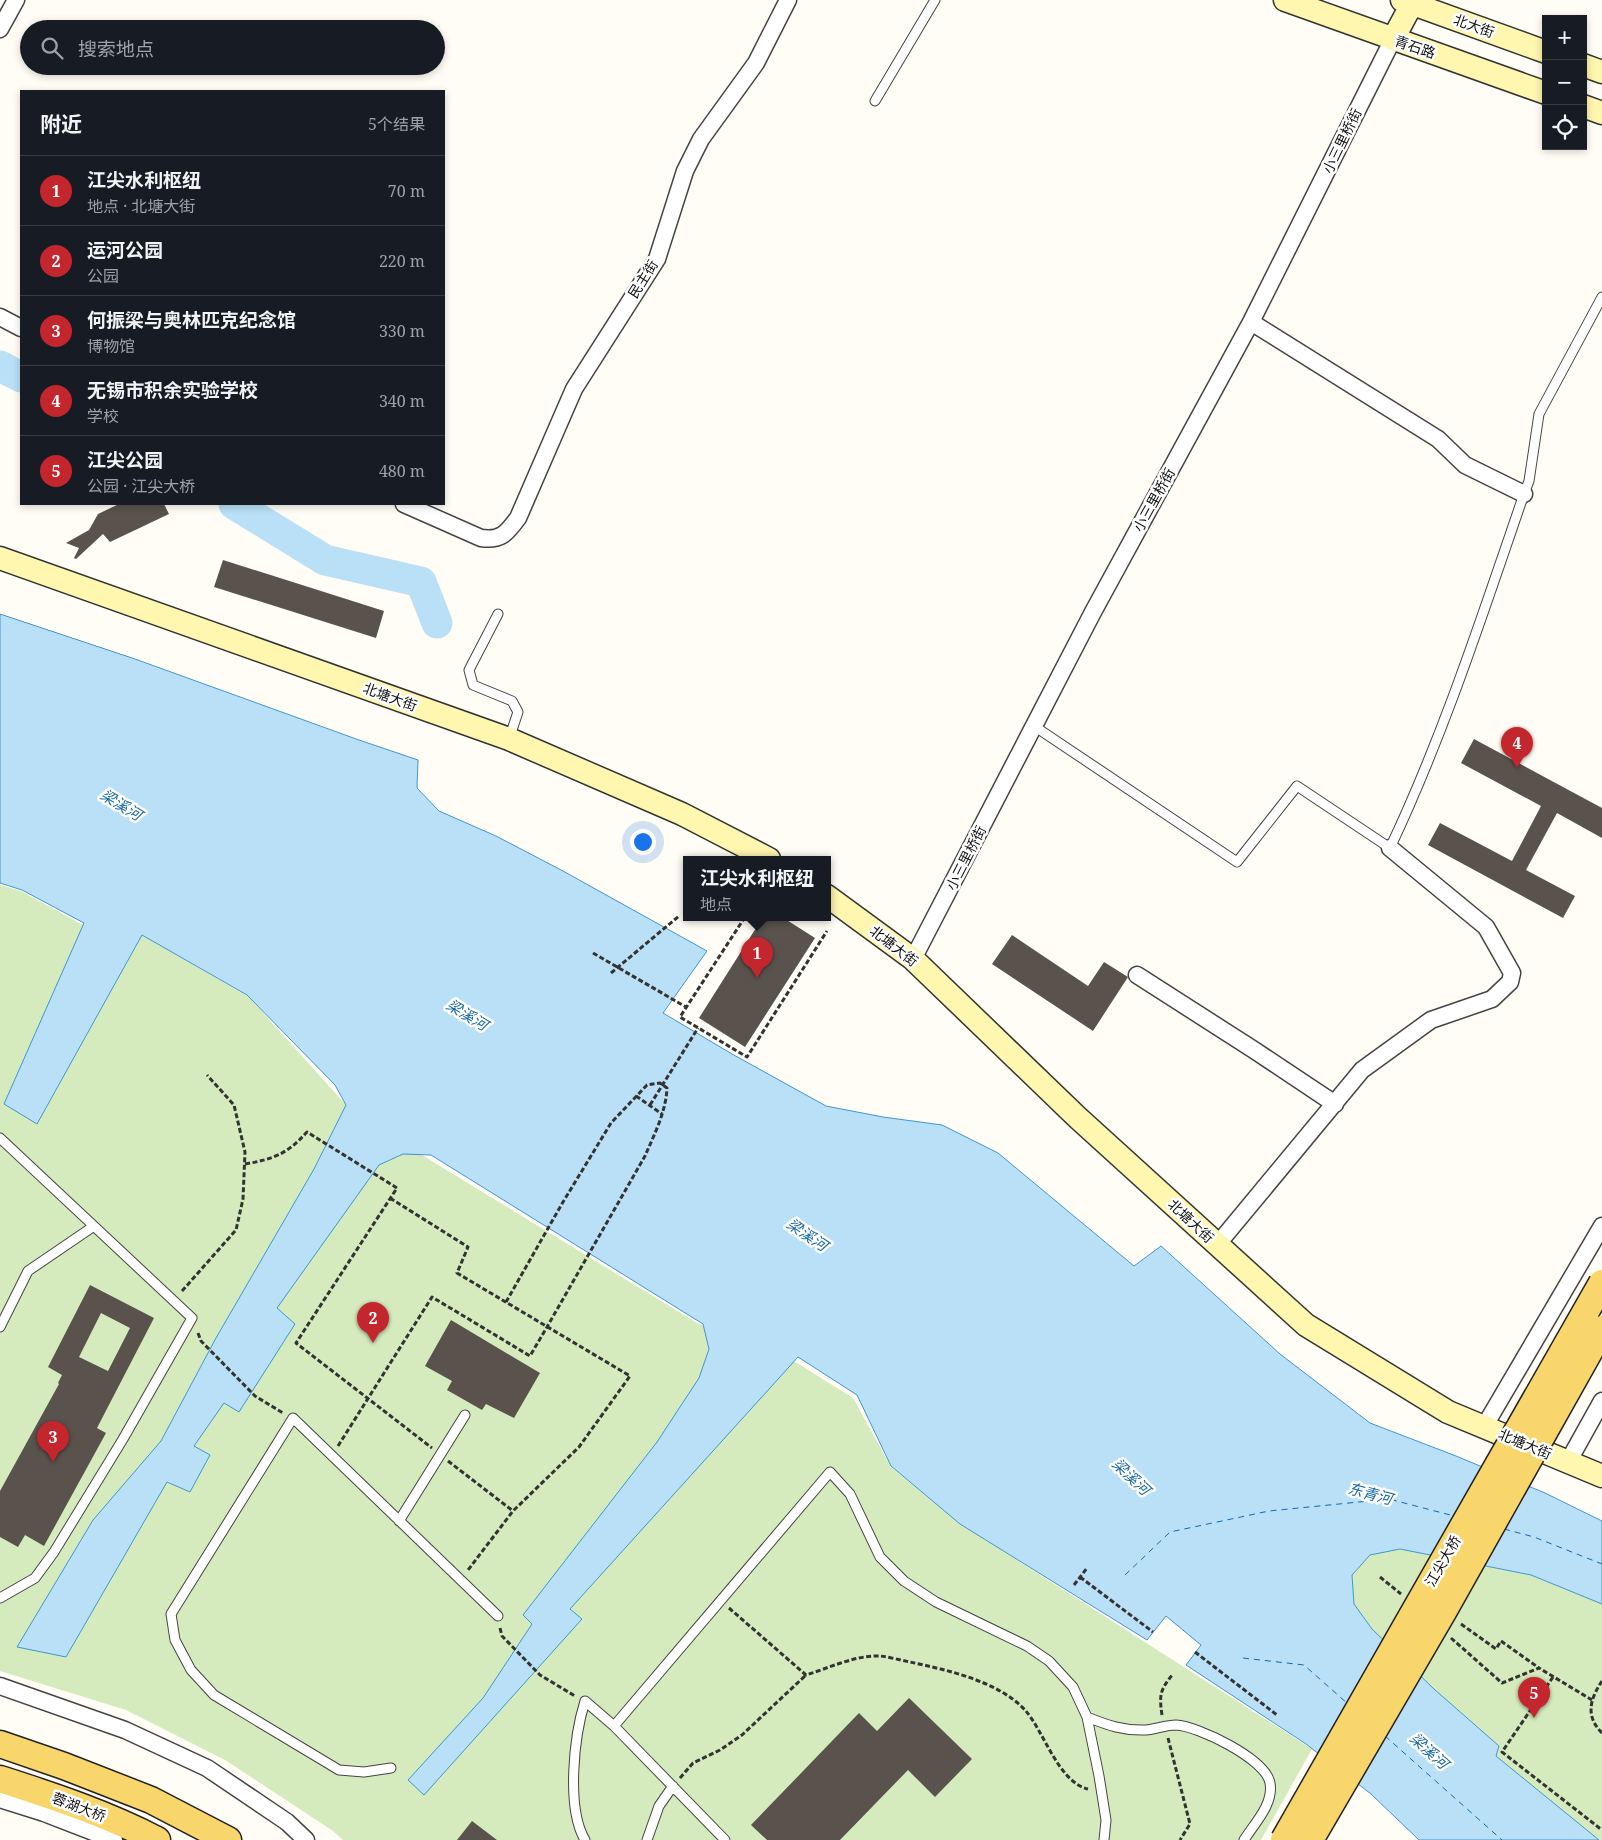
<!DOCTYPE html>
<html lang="zh">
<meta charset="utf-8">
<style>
:root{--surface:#171b24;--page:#242831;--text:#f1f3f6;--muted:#9ea1a6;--line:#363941;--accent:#c4262e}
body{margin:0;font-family:"Noto Serif","Noto Sans SC",serif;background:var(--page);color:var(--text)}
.controls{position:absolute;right:15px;top:15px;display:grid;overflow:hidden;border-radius:0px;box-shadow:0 2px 8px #0003}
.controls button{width:45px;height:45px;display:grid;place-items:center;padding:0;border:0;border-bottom:1px solid var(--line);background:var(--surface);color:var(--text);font:25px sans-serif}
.you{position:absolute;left:642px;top:841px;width:18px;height:18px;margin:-12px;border:4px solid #fff;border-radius:50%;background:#1a73e8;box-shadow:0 0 0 8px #1a73e833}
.badge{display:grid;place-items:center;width:32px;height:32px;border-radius:50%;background:var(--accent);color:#fff;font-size:16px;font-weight:700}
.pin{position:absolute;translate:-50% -41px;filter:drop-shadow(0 1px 2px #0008)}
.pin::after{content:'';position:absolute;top:26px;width:18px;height:15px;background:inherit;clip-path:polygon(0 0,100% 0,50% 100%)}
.popup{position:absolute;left:683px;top:856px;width:148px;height:65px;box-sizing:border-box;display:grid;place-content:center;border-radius:0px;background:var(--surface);filter:drop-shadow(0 1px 4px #0005);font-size:16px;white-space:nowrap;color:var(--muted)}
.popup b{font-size:19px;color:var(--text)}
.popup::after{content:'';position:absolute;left:50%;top:100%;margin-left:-10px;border:10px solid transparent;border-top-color:var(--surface)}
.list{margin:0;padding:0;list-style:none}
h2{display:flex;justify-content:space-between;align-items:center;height:65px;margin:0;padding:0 20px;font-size:21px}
h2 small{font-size:16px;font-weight:400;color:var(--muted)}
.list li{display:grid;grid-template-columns:32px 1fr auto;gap:15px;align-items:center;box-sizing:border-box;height:70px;padding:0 20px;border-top:1px solid var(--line)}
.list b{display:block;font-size:19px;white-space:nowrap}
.list p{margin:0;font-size:16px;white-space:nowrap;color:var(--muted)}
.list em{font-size:16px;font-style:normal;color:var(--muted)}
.icon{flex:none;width:28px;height:28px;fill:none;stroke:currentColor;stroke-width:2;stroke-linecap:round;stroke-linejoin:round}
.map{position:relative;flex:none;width:1602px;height:1840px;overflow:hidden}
.search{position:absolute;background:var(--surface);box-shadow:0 2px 8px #0003;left:20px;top:20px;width:425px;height:55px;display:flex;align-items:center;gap:12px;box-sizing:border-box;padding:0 18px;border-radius:28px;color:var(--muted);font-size:19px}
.panel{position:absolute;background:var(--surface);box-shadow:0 2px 8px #0003;left:20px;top:90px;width:425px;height:415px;border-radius:0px}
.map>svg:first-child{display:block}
.green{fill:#d5ebbd}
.water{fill:#b9e0f7;stroke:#3f96cf}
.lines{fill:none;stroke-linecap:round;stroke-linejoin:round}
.river{stroke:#b9e0f7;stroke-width:31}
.ferry{stroke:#1768a6;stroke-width:1;stroke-dasharray:6 5;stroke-linecap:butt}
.building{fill:#5a524d;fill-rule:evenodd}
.lane-casing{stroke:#444;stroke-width:11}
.street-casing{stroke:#444;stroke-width:19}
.secondary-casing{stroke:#333;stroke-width:25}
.primary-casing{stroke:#222;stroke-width:29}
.path{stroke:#333;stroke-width:3;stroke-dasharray:5 2.5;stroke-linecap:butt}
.lane{stroke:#fff;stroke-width:9}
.street{stroke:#fff;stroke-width:16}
.secondary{stroke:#fff6b0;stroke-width:22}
.primary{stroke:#f9d66b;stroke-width:26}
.primary-bridge-casing{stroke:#222;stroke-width:29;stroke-linecap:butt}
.path-bridge{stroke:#333;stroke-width:3;stroke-dasharray:5 2.5;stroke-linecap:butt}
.primary-bridge{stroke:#f9d66b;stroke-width:26}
.labels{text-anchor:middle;stroke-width:5;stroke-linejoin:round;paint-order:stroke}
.street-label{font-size:14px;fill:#111;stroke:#fff}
.water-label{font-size:15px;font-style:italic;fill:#1768a6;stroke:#fff}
</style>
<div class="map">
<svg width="1602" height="1840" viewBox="0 0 1602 1840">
<rect width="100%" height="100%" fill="#fffdf5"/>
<path class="green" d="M 0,885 L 21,891 L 81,924 L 142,935 L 249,997 L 346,1105 L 430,1160 L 697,1323 L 797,1363 L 853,1398 L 891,1467 L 959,1523 L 1312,1749 L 1261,1840 L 343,1840 L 333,1831 L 225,1760 L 126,1710 L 0,1671 Z
M 1400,1549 L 1531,1575 L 1602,1604 L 1602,1840 L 1599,1840 L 1496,1756 L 1499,1746 L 1434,1689 L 1372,1629 L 1354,1604 L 1352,1575 L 1370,1555 Z"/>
<path class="water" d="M 0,614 L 135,659 L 359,740 L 418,760 L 417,788 L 439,811 L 496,836 L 563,871 L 707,951 L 663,1013 L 732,1054 L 826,1106 L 883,1117 L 942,1125 L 998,1153 L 1134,1266 L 1161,1246 L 1280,1354 L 1370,1423 L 1456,1456 L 1545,1493 L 1602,1521 L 1602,1604 L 1531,1575 L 1400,1549 L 1370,1555 L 1352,1575 L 1354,1604 L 1372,1629 L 1434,1689 L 1499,1746 L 1496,1756 L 1599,1840 L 1419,1840 L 1371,1794 L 1306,1744 L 1186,1665 L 1201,1645 L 1166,1616 L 1147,1640 L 960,1524 L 891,1466 L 857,1395 L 798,1357 L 570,1609 L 582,1619 L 424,1795 L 408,1780 L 483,1698 L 532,1624 L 523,1615 L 657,1442 L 699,1378 L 709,1349 L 703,1324 L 431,1155 L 403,1154 L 379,1165 L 277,1308 L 295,1324 L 239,1412 L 224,1403 L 194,1446 L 210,1455 L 190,1492 L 167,1482 L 66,1657 L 17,1647 L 93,1520 L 161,1441 L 216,1338 L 314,1169 L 346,1105 L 335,1085 L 247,995 L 142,935 L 37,1124 L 4,1104 L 84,923 L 22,890 L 0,883 Z"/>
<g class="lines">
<path class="river" d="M 0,366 L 21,377
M 234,504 L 325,560 L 421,582 L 437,623"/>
<path class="ferry" d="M 1504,1529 L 1534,1537 L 1602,1564
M 1125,1575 L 1170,1532 L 1269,1511 L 1389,1499 L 1454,1516
M 1243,1658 L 1304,1665 L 1348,1704
M 1385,1736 L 1502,1840"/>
</g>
<path class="building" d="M 119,504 L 164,504 L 169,514 L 110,542 L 103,534 L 76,559 L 74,558 L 79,548 L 66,543 L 89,530 L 98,514 Z
M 223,560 L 384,611 L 376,638 L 214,587 Z
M 1474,739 L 1602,808 L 1602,838 L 1557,813 L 1526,870 L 1575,896 L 1563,918 L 1428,845 L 1440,823 L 1512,861 L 1541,806 L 1461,763 Z
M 763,917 L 782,917 L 815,938 L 745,1047 L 699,1018 Z
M 1012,935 L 1088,986 L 1104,962 L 1128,977 L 1093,1031 L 992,964 Z
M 90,1285 L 154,1318 L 97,1428 L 106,1433 L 44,1546 L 25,1535 L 18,1547 L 0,1537 L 0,1491 L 59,1384 L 58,1383 L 62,1375 L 48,1367 ZM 101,1313 L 130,1328 L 108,1371 L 79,1357 Z
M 451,1320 L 540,1373 L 514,1418 L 486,1404 L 482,1410 L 447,1390 L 452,1381 L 425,1366 Z
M 909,1698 L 972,1759 L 935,1797 L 908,1770 L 840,1840 L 767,1840 L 751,1825 L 859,1713 L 877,1731 Z
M 472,1821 L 497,1840 L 457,1840 Z"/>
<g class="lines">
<g class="lane-casing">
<path id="lane" d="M 875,101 L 935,0
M 498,614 L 469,670 L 473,685 L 512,701 L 518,712 L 509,739
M 1034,726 L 1237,862 L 1297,786 L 1390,848 C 1444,734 1483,613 1524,494 L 1529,481 L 1539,414 L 1602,297
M 0,1138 L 192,1318 L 123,1439 L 54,1552 L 35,1578 L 0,1598
M 0,1327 L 28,1271 L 94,1226
M 399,1521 L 465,1415
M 1087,1717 C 1107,1725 1123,1731 1146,1730 C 1156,1729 1166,1725 1176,1725 C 1198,1726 1266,1759 1270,1783 C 1274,1804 1254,1824 1244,1840
M 614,1726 L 725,1840
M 391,1768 L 364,1772 L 339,1770 L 214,1695 L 191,1670 L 175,1640 L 171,1614 L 293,1418 L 498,1616
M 585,1840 C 566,1808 574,1736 585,1701 L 614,1726 L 830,1472 L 850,1494 L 880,1557 L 904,1581 L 936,1602 L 1027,1646 L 1049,1661 L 1073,1687 L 1087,1717 L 1099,1776 L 1106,1820 L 1104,1840
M 647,1840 L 659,1806 L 673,1786"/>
</g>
<g class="street-casing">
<path id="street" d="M 0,29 L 16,0
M 0,317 L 21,328
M 1251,322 L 1438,439 L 1465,465 L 1524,494
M 404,504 L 481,538 C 501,541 507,533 518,518 L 574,389 L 657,259 L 685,171 L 701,139 L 756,63 L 788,0
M 913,959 L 1093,612 L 1251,322 L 1393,39
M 1137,975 L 1254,1050 L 1335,1104
M 1217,1245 L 1362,1070 L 1431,1020 L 1492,999 L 1510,982 L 1512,973 L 1486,927 L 1390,848
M 1484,1427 L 1602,1226
M 1568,1462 L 1602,1401
M 0,1686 L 125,1730 L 207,1768 L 287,1822 L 306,1840
M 0,1799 L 44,1813 L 114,1840"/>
</g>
<g class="secondary-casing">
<path id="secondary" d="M 1285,0 L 1546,93
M 1402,0 L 1546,52
M 1393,39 L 1414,0
M 1583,65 L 1602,72
M 1583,106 L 1602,113
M 0,558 L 509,739 L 682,814 L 769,859
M 827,896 L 913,959 L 1077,1117 L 1306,1325 L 1448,1412 L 1602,1476"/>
</g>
<g class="primary-casing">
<path id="primary" d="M 0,1744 L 64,1766 L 151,1800 L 228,1840
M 0,1779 C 53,1796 107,1814 157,1840"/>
</g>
<path class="path" d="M 745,917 L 680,1017 L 747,1057 L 827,931
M 593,953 L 686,1007
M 611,973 L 679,916
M 636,1096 L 662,1114
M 650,1105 L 698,1028
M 245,1164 C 274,1159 287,1154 307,1132 L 397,1188 L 296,1343 L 432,1448
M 390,1198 L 468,1247 L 457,1273 L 630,1376 L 579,1447 L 513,1511 L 468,1570
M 182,1291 L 236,1230 L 243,1199 L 245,1152 L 234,1105 L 207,1075
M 198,1333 L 201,1341 L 255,1396 L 283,1413
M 338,1446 L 432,1297 L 530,1356 L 547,1327
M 448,1461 L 513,1511
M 1080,1577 L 1153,1632
M 1380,1577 L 1401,1594
M 1074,1585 L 1087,1568
M 729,1608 L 806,1675 C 829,1668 855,1655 880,1656 C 889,1657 900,1660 910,1662 C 947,1670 998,1681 1025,1710 C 1044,1731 1058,1782 1088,1789
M 1461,1624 L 1496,1649 L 1501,1641 L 1539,1668
M 500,1628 L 502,1636 L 540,1675 L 575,1696
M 1451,1638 L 1502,1683 L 1539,1668 L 1592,1700
M 1195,1652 L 1277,1715
M 1553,1677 L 1502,1752 L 1602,1830
M 1602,1681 C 1590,1699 1585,1716 1602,1733
M 1162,1715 C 1159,1695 1160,1690 1173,1674
M 1168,1738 L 1190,1824 L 1180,1840
M 680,1778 L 693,1763 L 720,1750 L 742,1735 L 806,1675"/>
<use href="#lane" class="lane"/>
<use href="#street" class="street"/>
<use href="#secondary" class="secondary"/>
<use href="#primary" class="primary"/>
<g class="primary-bridge-casing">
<path id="primary-bridge" d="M 1284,1840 L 1602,1283
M 1310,1840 L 1443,1612 L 1602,1329"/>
</g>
<path class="path-bridge" d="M 506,1302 L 563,1202 L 611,1123 L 647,1085 L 660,1083 L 667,1088 C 666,1112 654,1135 645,1156 L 547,1327"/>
<use href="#primary-bridge" class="primary-bridge"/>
</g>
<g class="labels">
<g class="street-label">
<text transform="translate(1474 26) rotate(20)" y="5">北大街</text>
<text transform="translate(1415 47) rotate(19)" y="5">青石路</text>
<text transform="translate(1342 141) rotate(-64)" y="5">小三里桥街</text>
<text transform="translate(643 279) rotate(-58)" y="5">民主街</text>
<text transform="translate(1154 500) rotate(-61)" y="5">小三里桥街</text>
<text transform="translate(390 697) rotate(20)" y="5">北塘大街</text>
<text transform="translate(966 858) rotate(-63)" y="5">小三里桥街</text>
<text transform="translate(894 946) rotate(38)" y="5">北塘大街</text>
<text transform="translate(1191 1221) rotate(43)" y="5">北塘大街</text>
<text transform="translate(1525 1444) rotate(23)" y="5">北塘大街</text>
<text transform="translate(1443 1561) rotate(-60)" y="5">江尖大桥</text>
<text transform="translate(79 1807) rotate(21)" y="5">蓉湖大桥</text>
</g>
<g class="water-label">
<text transform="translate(121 805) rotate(31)" y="5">梁溪河</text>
<text transform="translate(467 1015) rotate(31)" y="5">梁溪河</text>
<text transform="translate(807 1235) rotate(34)" y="5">梁溪河</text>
<text transform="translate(1131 1477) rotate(43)" y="5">梁溪河</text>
<text transform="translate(1370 1494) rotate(15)" y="5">东青河</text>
<text transform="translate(1429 1751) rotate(42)" y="5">梁溪河</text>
</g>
</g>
</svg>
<div class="controls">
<button>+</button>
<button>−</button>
<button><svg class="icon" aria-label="locate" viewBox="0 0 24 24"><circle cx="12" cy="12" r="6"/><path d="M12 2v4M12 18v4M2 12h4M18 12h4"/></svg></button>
</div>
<div class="you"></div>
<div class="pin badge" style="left:757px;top:978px">1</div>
<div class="popup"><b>江尖水利枢纽</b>地点</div>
<div class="pin badge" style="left:373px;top:1343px">2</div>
<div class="pin badge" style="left:53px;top:1462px">3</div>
<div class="pin badge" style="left:1517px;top:768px">4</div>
<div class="pin badge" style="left:1534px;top:1718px">5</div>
<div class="search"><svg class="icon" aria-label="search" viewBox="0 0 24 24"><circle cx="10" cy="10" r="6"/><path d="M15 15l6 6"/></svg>搜索地点</div>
<section class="panel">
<h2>附近<small>5个结果</small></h2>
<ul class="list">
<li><span class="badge">1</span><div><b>江尖水利枢纽</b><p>地点 · 北塘大街</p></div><em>70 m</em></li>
<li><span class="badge">2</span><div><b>运河公园</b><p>公园</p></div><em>220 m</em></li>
<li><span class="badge">3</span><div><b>何振梁与奥林匹克纪念馆</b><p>博物馆</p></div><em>330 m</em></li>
<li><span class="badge">4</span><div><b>无锡市积余实验学校</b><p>学校</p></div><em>340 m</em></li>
<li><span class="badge">5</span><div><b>江尖公园</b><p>公园 · 江尖大桥</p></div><em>480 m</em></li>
</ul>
</section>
</div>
